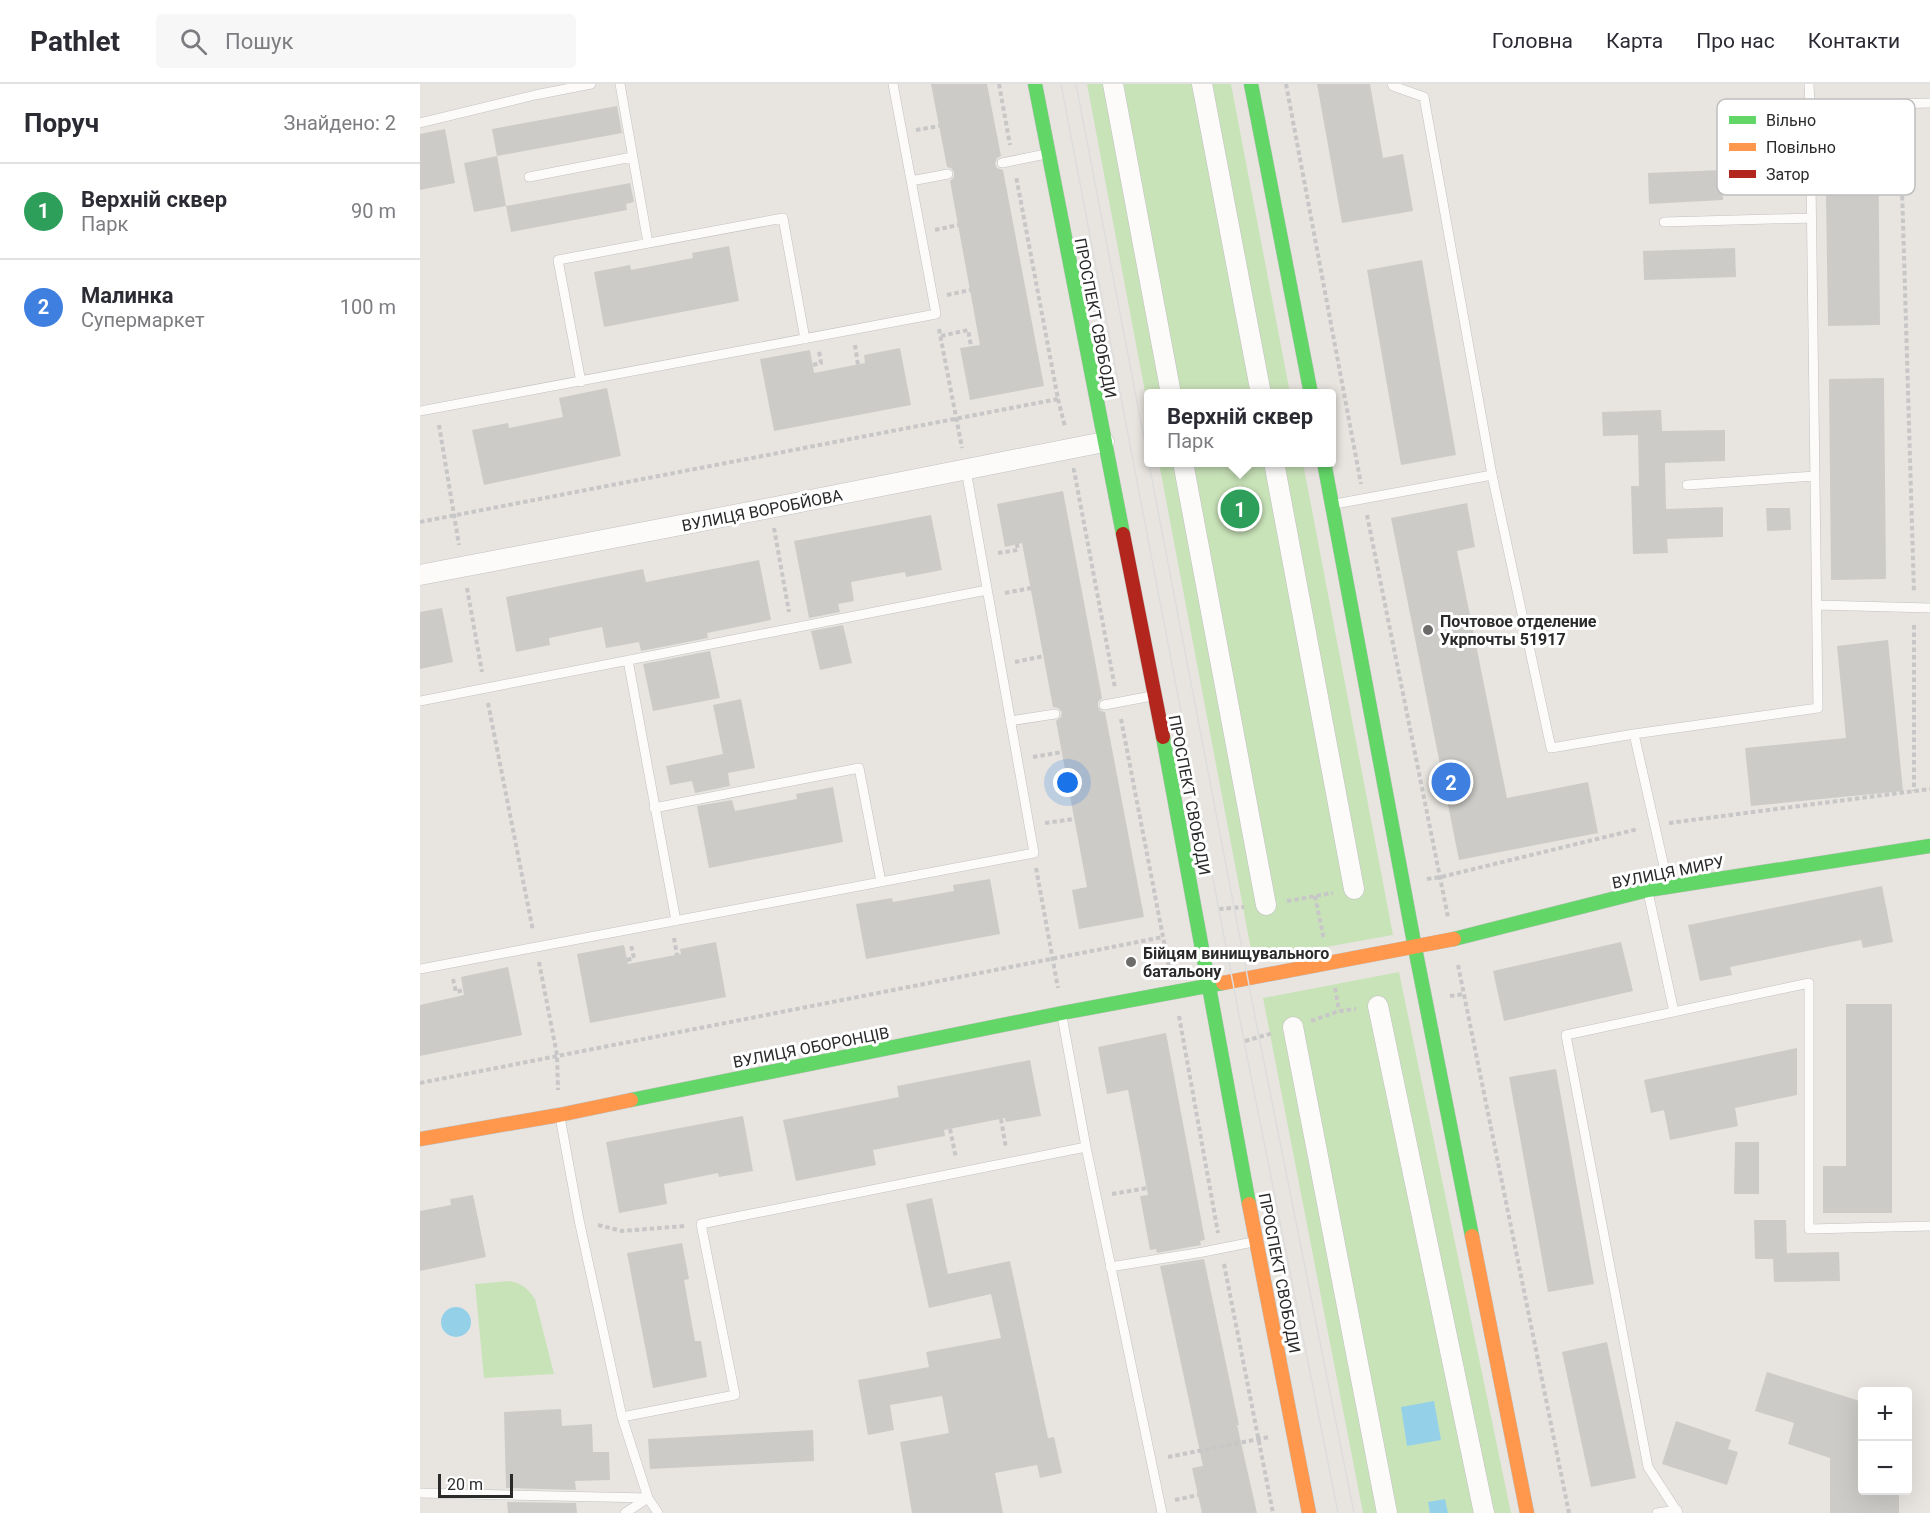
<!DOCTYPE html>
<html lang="uk">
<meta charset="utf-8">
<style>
:root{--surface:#fff;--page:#f7f7f7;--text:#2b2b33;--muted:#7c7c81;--line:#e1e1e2;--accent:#6c6b6a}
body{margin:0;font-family:Roboto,sans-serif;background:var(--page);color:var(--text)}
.controls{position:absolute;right:18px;bottom:18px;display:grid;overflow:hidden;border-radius:6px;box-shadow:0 6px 24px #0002}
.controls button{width:54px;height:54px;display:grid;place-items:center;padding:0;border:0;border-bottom:2px solid var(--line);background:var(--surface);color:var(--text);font:30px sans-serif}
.scale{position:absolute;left:18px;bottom:15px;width:75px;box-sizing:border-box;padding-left:6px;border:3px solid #2a2a2a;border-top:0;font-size:16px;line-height:21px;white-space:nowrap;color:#2a2a2a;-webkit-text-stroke:4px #fff;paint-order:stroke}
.you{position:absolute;left:648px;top:699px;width:21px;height:21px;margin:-15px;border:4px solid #fff;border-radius:50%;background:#1a73e8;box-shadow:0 0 0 9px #1a73e833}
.badge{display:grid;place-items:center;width:39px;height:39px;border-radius:50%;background:var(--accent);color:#fff;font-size:20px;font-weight:700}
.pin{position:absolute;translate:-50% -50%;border:3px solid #fff;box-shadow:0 2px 6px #0006}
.popup{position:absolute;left:724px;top:305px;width:192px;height:78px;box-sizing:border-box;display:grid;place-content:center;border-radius:6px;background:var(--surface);filter:drop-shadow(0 2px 4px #0005);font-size:20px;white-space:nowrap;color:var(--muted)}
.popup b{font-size:22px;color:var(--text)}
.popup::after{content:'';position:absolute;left:50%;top:100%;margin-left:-12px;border:12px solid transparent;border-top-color:var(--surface)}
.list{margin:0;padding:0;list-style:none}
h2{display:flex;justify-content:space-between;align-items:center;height:78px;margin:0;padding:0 24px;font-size:26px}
h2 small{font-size:20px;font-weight:400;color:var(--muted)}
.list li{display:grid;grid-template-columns:39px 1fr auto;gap:18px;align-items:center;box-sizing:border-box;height:96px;padding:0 24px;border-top:2px solid var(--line)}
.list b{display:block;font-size:22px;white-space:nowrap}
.list p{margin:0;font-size:20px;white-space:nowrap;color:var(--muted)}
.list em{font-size:20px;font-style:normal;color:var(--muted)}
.icon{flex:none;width:33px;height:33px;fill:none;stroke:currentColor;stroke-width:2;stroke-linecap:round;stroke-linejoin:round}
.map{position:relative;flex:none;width:1510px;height:1429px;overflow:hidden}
header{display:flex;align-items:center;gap:36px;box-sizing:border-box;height:84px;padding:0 30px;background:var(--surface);border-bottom:2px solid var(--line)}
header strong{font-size:28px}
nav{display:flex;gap:33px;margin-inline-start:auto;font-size:21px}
.search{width:420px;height:54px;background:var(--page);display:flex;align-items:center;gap:15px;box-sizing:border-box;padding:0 21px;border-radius:6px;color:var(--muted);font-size:22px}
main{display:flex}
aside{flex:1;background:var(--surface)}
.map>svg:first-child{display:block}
.green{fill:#c9e3b9}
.water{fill:#94d1e9}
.building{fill:#cdcbc7}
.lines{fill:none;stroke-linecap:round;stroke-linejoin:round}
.lane-casing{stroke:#c2c1c1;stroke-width:10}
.street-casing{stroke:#c2c1c1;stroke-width:21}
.fast-casing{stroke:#c2c1c1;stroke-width:15}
.slow-casing{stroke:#c2c1c1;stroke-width:15}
.jam-casing{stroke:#c2c1c1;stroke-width:15}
.path{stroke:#c8c7c7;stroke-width:4;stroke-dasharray:4.5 3;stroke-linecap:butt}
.lane{stroke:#fcfbfa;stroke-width:9}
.street{stroke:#fcfbfa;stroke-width:20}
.fast{stroke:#63d668;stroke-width:14}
.slow{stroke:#ff974d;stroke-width:14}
.jam{stroke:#b3261e;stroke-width:14}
.tram{stroke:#deddde;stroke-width:1.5}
.poi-dot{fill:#6c6b6a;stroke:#fff;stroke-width:2}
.labels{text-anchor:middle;stroke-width:6;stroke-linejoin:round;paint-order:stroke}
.street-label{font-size:16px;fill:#2a2a2a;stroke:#fff}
.poi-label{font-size:16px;font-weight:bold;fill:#2a2a2a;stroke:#fff;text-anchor:start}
.key{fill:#fff;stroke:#bfbfbf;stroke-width:1.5}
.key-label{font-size:16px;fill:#2a2a2a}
</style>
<header>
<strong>Pathlet</strong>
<div class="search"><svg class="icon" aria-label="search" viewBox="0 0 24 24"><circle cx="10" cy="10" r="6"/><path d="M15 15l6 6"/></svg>Пошук</div>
<nav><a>Головна</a><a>Карта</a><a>Про нас</a><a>Контакти</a></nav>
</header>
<main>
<aside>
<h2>Поруч<small>Знайдено: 2</small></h2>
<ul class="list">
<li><span class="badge" style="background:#2e9e5b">1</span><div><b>Верхній сквер</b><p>Парк</p></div><em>90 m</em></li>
<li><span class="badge" style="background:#3f7fe0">2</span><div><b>Малинка</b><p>Супермаркет</p></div><em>100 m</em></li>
</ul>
</aside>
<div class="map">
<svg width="1510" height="1429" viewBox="0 0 1510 1429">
<rect width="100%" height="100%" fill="#e8e5e0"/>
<path class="green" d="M 667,0 L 811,0 L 870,309 L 728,310 L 728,324 Z
M 739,379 L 883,379 L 973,851 L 833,876 Z
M 979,888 L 1091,1429 L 943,1429 L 843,914 Z
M 90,1197 C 102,1200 108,1204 115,1215 L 134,1290 L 64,1294 L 55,1200 Z"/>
<path class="water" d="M21 1238a15 15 0 1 1 30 0a15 15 0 1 1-30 0Z
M 1014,1317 L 1021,1356 L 987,1362 L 981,1323 Z
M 1025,1415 L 1028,1429 L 1010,1429 L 1008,1418 Z"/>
<path class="building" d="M 511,0 L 567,0 L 581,72 L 577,74 L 575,80 L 577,84 L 583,86 L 624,302 L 550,316 L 540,264 L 560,261 L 530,97 L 534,93 L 534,88 L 531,84 L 527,83 Z
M 897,0 L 950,0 L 963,74 L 983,70 L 993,127 L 922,139 Z
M 197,22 L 202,49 L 77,72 L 72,45 Z
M 1458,44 L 1460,241 L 1408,242 L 1405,45 Z
M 25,45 L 35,99 L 0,106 L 0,50 Z
M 77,72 L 86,122 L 54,128 L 44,79 Z
M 1302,86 L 1303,116 L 1229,120 L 1228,89 Z
M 210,99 L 214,118 L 206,120 L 207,126 L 91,148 L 86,122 Z
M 309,162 L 319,217 L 184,243 L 174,188 L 210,181 L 211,186 L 273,174 L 272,169 Z
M 1315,164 L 1316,193 L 1224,196 L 1223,167 Z
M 1002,176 L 1036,371 L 981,381 L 947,186 Z
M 480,264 L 491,321 L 354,347 L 340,275 L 390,266 L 394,289 L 445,279 L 444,271 Z
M 1464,294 L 1466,495 L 1411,496 L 1409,295 Z
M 187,304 L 201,372 L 64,401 L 52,346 L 88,339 L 89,344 L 143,333 L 139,314 Z
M 1241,326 L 1242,347 L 1305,346 L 1305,377 L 1245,379 L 1246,425 L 1303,423 L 1303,453 L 1247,455 L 1248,469 L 1213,470 L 1211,402 L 1219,402 L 1218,351 L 1183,352 L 1182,328 Z
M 643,407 L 682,614 L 678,618 L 678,623 L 681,627 L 685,628 L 724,833 L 659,845 L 652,806 L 667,803 L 636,637 L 641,633 L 642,628 L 638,624 L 633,623 L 602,459 L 585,463 L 577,420 Z
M 1047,419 L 1055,463 L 1037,467 L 1087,714 L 1168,698 L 1178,749 L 1039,776 L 971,434 Z
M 1346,424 L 1370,424 L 1371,446 L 1347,447 Z
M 511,431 L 522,486 L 486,493 L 485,488 L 431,498 L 434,517 L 418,520 L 420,528 L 389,534 L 374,457 Z
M 339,476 L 351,536 L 287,549 L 288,554 L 221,567 L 219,558 L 186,564 L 182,543 L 129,554 L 130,561 L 96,568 L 86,513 L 223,485 L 226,498 Z
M 22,524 L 33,578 L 0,585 L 0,528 Z
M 423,541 L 432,579 L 400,586 L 391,547 Z
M 1468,556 L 1483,707 L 1331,722 L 1325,664 L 1426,654 L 1417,562 Z
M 290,567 L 300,614 L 233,627 L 223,580 Z
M 321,615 L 335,684 L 308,689 L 310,702 L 275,709 L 272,697 L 250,701 L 246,682 L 303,670 L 293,621 Z
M 413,703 L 423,758 L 289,784 L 277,722 L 312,716 L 315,727 L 377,715 L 376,710 Z
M 570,795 L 580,850 L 446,875 L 436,820 L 472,814 L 473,818 L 534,807 L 533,801 Z
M 1462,802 L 1473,858 L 1443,864 L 1441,856 L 1310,883 L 1312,891 L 1280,897 L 1268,841 Z
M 296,858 L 306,913 L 170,939 L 157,870 L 204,861 L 208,880 L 261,870 L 260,865 Z
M 1201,858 L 1213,907 L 1084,937 L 1073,887 Z
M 88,883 L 102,951 L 0,972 L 0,921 L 44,911 L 41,893 Z
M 1426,920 L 1472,920 L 1472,1129 L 1403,1129 L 1403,1082 L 1426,1082 Z
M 746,949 L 785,1156 L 780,1157 L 781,1161 L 737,1169 L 736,1165 L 730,1166 L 720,1112 L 728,1111 L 708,1006 L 687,1010 L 678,963 Z
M 1377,964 L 1377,1011 L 1315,1024 L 1318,1042 L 1250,1056 L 1244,1026 L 1231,1029 L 1224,996 Z
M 610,976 L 621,1032 L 586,1038 L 585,1034 L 524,1046 L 525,1052 L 453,1066 L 456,1081 L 376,1097 L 363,1036 L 479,1013 L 477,1002 Z
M 1136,985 L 1174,1200 L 1128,1208 L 1089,993 Z
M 323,1032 L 333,1087 L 299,1093 L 298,1089 L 244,1100 L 247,1120 L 199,1129 L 186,1058 Z
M 1315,1058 L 1339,1058 L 1339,1110 L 1314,1110 Z
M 53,1111 L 66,1173 L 0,1187 L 0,1127 L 31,1121 L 30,1115 Z
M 512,1114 L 528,1190 L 590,1177 L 628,1354 L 634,1353 L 642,1389 L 620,1394 L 617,1381 L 575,1389 L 583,1429 L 492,1429 L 480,1358 L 529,1349 L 522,1312 L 470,1321 L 474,1346 L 448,1351 L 438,1296 L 509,1283 L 506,1268 L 581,1254 L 571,1210 L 509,1224 L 486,1120 Z
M 1334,1136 L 1366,1136 L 1367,1169 L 1419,1168 L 1420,1197 L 1354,1198 L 1353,1175 L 1335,1175 Z
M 262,1159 L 269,1195 L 264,1196 L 275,1257 L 281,1257 L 287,1293 L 233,1304 L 207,1169 Z
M 784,1175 L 819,1341 L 817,1341 L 837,1429 L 782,1429 L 772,1384 L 783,1382 L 740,1182 Z
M 1187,1258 L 1216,1394 L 1171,1403 L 1142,1268 Z
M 1347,1288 L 1443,1318 L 1443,1407 L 1479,1407 L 1479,1429 L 1410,1429 L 1410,1374 L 1368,1360 L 1374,1339 L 1335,1327 Z
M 141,1325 L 142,1342 L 172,1340 L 173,1368 L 189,1368 L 190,1396 L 155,1397 L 156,1406 L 86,1404 L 84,1328 Z
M 1256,1337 L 1311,1356 L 1308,1365 L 1318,1368 L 1307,1401 L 1242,1380 Z
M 393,1346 L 394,1377 L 230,1385 L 228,1355 Z
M 87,1418 L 156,1419 L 157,1429 L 88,1429 Z"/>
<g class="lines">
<g class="lane-casing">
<path id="lane" d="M 200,0 L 228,159
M 972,0 L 973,2 L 1004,13 L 1072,391 L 1131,664 L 1214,650
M 1389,0 L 1390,22
M 0,39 L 115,11 L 171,0
M 582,79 L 626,70
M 109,93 L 212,73
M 491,97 L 528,90
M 1244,138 L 1391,134
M 161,298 L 138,176 L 363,134 L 385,255
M 0,327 L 516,230 L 473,0
M 1267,401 L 1395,392
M 915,420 L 1072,391
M 1397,521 L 1510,524
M 208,576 L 256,837
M 0,617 L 567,506
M 684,621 L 732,612
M 590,637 L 635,630
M 234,724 L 439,684 L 461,798
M 1248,800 L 1214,650 L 1398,624 L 1390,22 L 1510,19
M 1228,808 L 1254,928
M 0,885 L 614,769 L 546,386
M 642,932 L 666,1063 L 742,1429
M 140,1033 L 159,1136 L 202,1333 L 228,1414 L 238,1429
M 690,1183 L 783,1168 L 833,1158
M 202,1333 L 315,1311 L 281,1140 L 666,1063
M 0,1409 L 228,1414 L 205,1429
M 1237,1429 L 1257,1426
M 1258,1429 L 1228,1383 L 1146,951 L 1389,899 L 1389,1145 L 1510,1142"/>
</g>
<g class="street-casing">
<path id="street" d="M 693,0 L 751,310
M 782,0 L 841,310
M 763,378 L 846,821
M 854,378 L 934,805
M 0,491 L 350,424 L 684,358
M 958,922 L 1064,1429
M 873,943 L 967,1429"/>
</g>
<g class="fast-casing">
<path id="fast" d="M 615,0 L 703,450
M 831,0 L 891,310
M 904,378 L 995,864 L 1052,1152
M 743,653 L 829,1120
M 1034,855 L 1228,806 L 1510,762
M 211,1016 L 642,929 L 803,899"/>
</g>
<g class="slow-casing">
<path id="slow" d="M 803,899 L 1034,855
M 0,1055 L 139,1031 L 211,1016
M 829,1120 L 889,1429
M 1052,1152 L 1107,1429"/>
</g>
<g class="jam-casing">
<path id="jam" d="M 703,450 L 743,653"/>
</g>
<path class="path" d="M 579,0 L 590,61
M 866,0 L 941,400
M 1480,37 L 1494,509
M 496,46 L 519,42
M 515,146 L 538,141
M 527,211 L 550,206
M 519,245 L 542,364
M 521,252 L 548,246 L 551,262
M 435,261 L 438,281
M 393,281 L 401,279 L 399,267
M 638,315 L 645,343
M 19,341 L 39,461
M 652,386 L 654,386 L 695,604
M 947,431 L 1028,833
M 0,438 L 638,315 L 596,92
M 354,444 L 369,528
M 578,469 L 598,466 L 597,460
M 47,504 L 62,588
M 585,509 L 611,504
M 1494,541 L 1494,707
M 595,578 L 624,572
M 68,619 L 113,847
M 701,635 L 749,884
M 613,673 L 642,668
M 625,739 L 654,735
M 1249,739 L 1510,705
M 616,784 L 638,904
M 1007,795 L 1021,793 L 1218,745
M 895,812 L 904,856
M 867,817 L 913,809
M 799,825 L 824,823
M 254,854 L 257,871
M 207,876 L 214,874 L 211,861
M 119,878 L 137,971 L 138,1006
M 1038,881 L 1149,1429
M 33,895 L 36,908 L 43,906
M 915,904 L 919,927
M 1030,912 L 1044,910
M 759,932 L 798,1149
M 891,937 L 919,927 L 936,925
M 825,957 L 853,949
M 0,999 L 743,853
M 581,1035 L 586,1064
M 530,1045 L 536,1074
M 692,1110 L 727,1104
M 178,1141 L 202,1147 L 265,1142
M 804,1180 L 853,1429
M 748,1373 L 849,1353
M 755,1416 L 778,1411"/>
<use href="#lane" class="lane"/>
<use href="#street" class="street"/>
<use href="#fast" class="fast"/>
<use href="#slow" class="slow"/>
<use href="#jam" class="jam"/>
<path class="tram" d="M 641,0 L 824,957 L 918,1429
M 656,0 L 839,953 L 934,1429"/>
</g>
<g class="poi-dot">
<circle cx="1008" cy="546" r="6"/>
<circle cx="711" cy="878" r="6"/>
</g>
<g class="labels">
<g class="street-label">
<text transform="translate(676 234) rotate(79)" y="6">ПРОСПЕКТ СВОБОДИ</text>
<text transform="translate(342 426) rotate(-11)" y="6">ВУЛИЦЯ ВОРОБЙОВА</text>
<text transform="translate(770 711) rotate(79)" y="6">ПРОСПЕКТ СВОБОДИ</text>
<text transform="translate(1248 788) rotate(-11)" y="6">ВУЛИЦЯ МИРУ</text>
<text transform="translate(391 963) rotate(-11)" y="6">ВУЛИЦЯ ОБОРОНЦІВ</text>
<text transform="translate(860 1189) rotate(79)" y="6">ПРОСПЕКТ СВОБОДИ</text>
</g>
<g class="poi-label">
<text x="1020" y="543">Почтовое отделение<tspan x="1020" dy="18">Укрпочты 51917</tspan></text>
<text x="723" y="875">Бійцям винищувального<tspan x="723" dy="18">батальону</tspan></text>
</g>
</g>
<rect x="1297" y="15" width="198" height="96" rx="9" class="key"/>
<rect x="1309" y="32" width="27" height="8" fill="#63d668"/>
<rect x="1309" y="59" width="27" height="8" fill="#ff974d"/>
<rect x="1309" y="86" width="27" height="8" fill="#b3261e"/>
<g class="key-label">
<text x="1346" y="42">Вільно</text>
<text x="1346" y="69">Повільно</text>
<text x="1346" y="96">Затор</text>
</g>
</svg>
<div class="controls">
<button>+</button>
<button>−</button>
</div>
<div class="scale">20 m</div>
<div class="you"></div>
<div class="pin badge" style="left:820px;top:425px;background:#2e9e5b">1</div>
<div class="popup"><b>Верхній сквер</b>Парк</div>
<div class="pin badge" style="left:1031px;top:698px;background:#3f7fe0">2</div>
</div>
</main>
